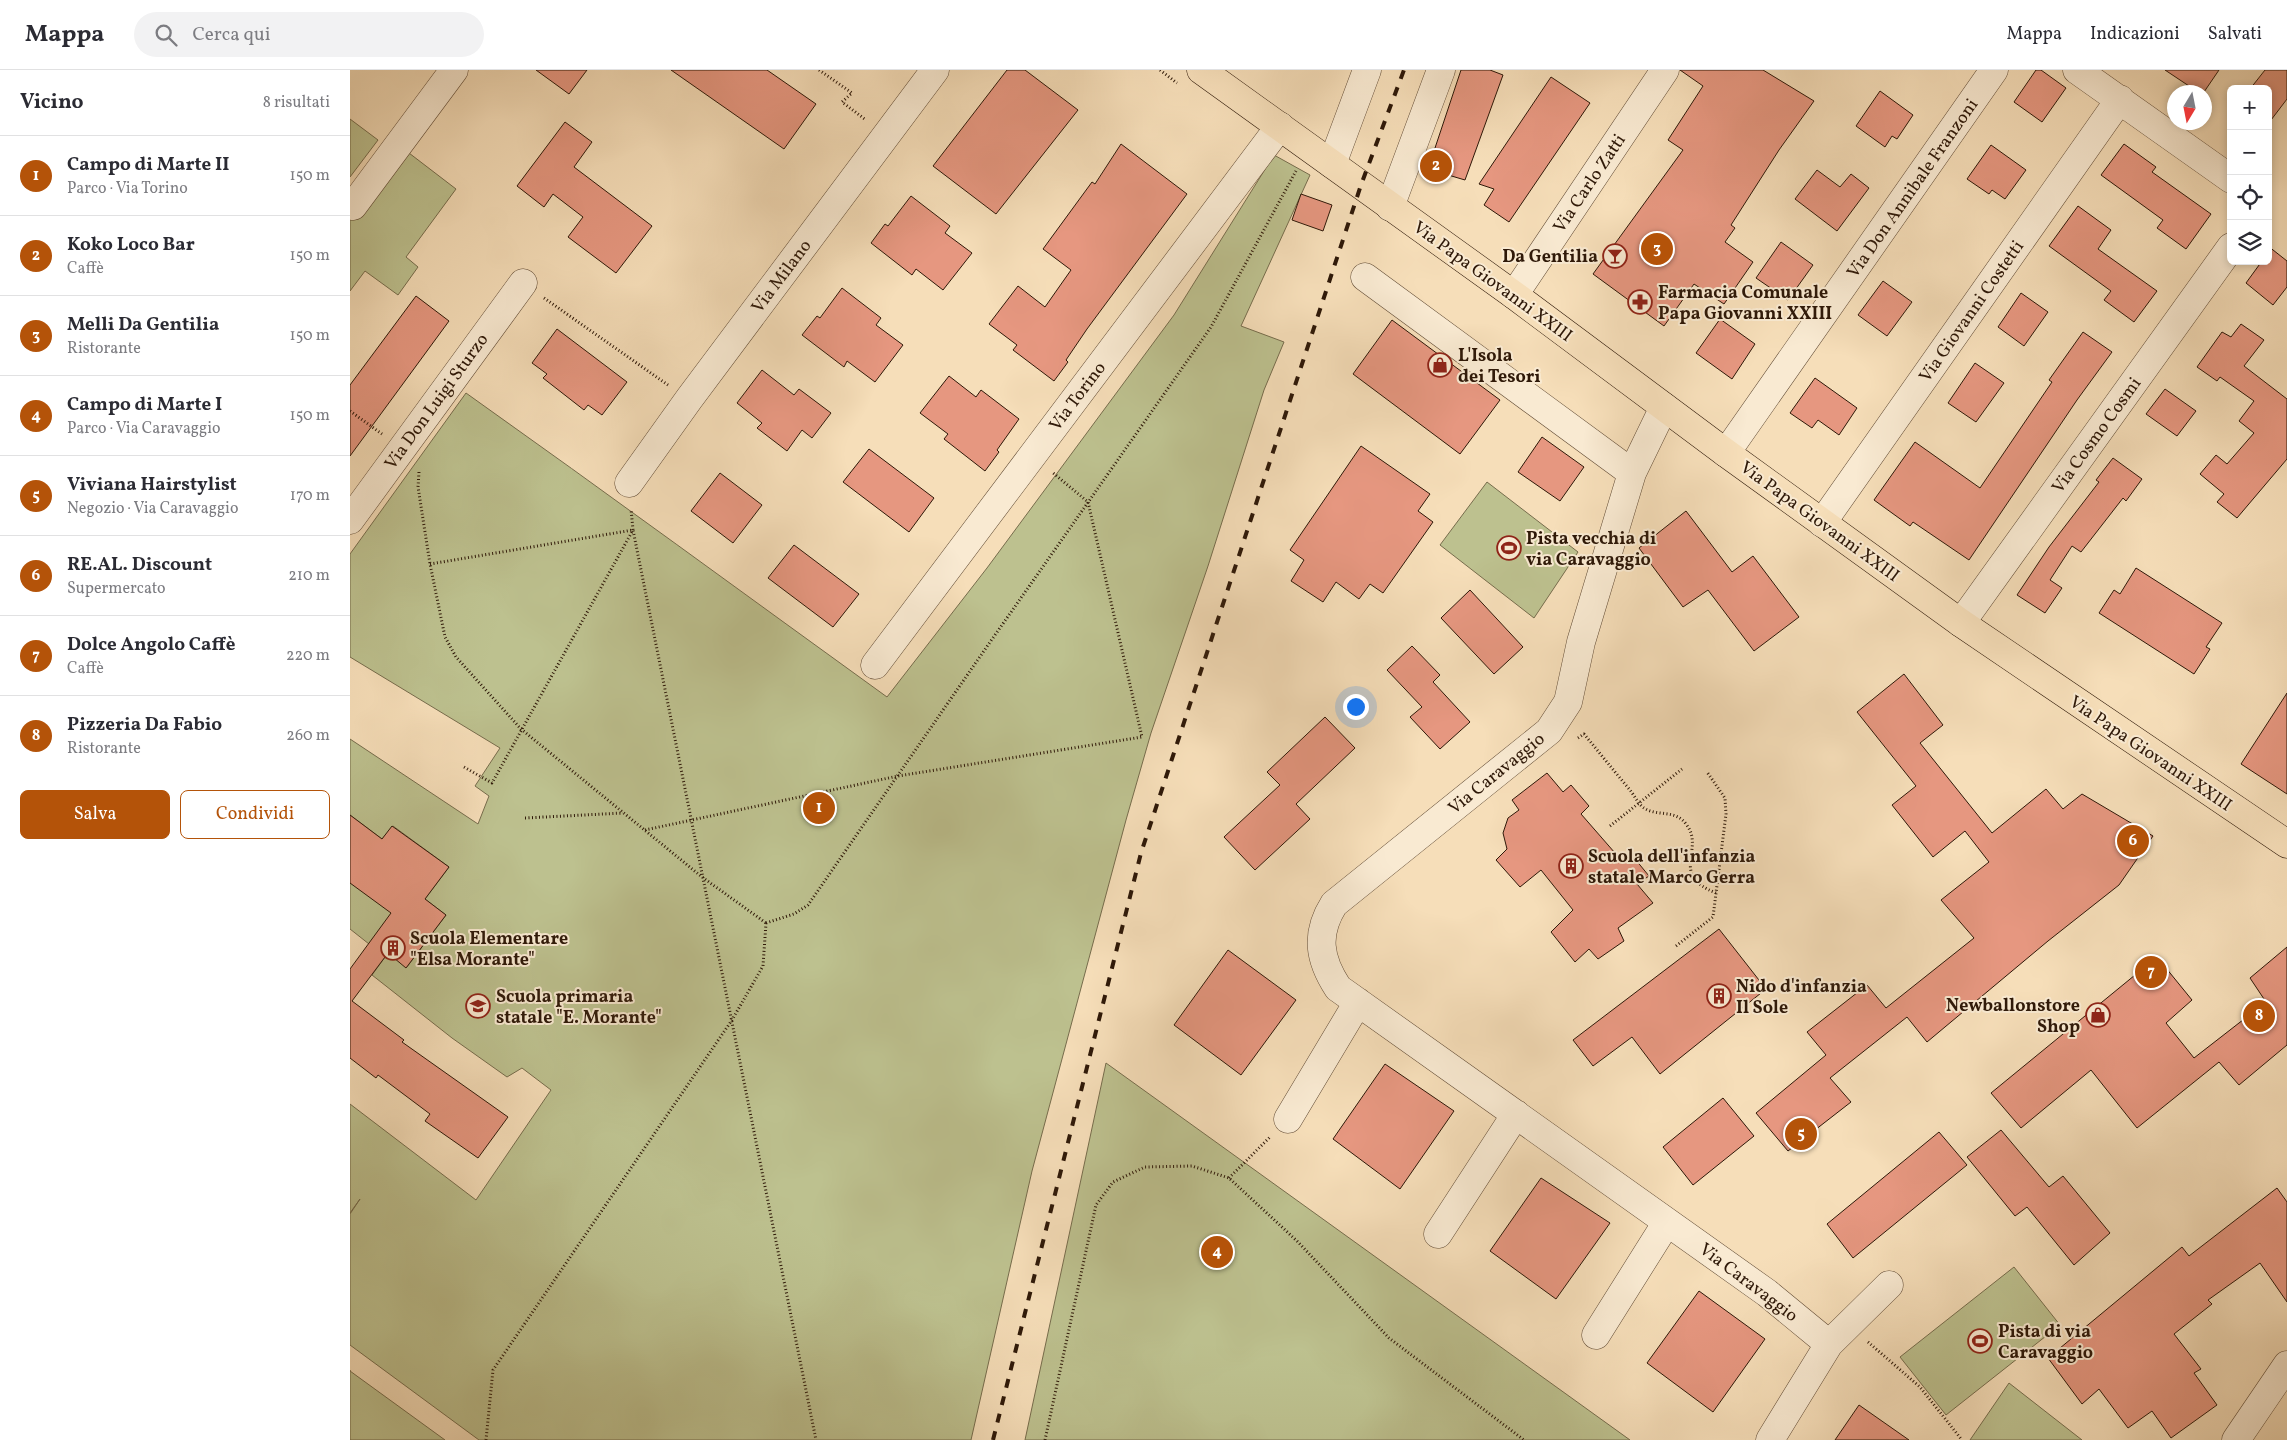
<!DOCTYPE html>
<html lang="it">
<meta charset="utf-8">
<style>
:root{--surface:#fff;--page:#f2f2f3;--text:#2b2b33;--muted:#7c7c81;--line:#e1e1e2;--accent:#b45309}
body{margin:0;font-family:Vollkorn,serif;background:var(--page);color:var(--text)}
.controls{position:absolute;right:15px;top:15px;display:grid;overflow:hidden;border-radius:8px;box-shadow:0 2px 8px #0003}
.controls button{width:45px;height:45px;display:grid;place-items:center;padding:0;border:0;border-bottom:1px solid var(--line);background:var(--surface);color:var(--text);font:25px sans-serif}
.compass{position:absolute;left:1817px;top:15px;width:45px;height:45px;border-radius:50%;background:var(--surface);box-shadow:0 2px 8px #0003;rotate:190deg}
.you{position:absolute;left:1005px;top:636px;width:18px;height:18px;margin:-12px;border:4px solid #fff;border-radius:50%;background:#1a73e8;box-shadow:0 0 0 8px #1a73e833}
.badge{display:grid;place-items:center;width:32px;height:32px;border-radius:50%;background:var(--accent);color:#fff;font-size:16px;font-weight:700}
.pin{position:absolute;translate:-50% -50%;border:2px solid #fff;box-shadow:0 1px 5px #0006}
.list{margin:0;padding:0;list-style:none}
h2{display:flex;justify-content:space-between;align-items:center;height:65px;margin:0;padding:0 20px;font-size:21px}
h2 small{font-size:16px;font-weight:400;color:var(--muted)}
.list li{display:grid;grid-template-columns:32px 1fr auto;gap:15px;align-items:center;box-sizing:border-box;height:80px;padding:0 20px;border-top:1px solid var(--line)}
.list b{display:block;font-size:19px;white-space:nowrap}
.list p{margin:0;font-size:16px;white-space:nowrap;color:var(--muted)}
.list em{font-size:16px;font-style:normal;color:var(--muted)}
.actions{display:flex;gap:10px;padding:15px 20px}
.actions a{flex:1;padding:11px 0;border:1px solid var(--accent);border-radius:8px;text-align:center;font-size:18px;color:var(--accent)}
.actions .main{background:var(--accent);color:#fff}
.icon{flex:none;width:28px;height:28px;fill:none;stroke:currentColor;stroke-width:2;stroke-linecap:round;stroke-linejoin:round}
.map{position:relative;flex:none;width:1937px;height:1370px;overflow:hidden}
header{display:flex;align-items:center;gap:30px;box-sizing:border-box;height:70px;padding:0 25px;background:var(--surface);border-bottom:1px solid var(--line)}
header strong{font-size:24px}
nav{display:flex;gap:28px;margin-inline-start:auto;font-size:18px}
.search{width:350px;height:45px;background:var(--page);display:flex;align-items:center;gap:12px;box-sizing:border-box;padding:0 18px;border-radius:28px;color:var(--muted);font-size:19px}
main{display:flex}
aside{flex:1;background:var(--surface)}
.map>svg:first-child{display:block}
.green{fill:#bdc18f;stroke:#766c4c}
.building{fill:#e69780;stroke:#2e1808}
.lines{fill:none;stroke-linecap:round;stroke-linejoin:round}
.minor-casing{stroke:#604a34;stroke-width:29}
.major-casing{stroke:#2e1808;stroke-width:29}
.path{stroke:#2e1808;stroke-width:3;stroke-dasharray:1 2.5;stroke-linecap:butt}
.minor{stroke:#f9ead2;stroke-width:28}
.major{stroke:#f6deb9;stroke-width:28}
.rail{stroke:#2e1808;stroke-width:4;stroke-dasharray:9 9;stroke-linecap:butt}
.labels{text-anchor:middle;stroke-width:4;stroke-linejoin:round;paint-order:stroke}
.street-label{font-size:18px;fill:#2e1808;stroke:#f9ead2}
.poi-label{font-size:18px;font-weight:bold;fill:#2e1808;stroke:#f9ead2;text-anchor:start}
</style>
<header>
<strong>Mappa</strong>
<div class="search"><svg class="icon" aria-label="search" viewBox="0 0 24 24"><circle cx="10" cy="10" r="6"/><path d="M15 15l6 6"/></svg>Cerca qui</div>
<nav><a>Mappa</a><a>Indicazioni</a><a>Salvati</a></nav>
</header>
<main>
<aside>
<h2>Vicino<small>8 risultati</small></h2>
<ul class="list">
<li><span class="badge">1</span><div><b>Campo di Marte II</b><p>Parco · Via Torino</p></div><em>150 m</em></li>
<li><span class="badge">2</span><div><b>Koko Loco Bar</b><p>Caffè</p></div><em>150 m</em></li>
<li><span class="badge">3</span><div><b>Melli Da Gentilia</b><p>Ristorante</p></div><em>150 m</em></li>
<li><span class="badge">4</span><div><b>Campo di Marte I</b><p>Parco · Via Caravaggio</p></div><em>150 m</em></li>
<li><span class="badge">5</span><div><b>Viviana Hairstylist</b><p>Negozio · Via Caravaggio</p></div><em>170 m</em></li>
<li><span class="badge">6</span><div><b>RE.AL. Discount</b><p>Supermercato</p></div><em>210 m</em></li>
<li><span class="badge">7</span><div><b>Dolce Angolo Caffè</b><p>Caffè</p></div><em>220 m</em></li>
<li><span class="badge">8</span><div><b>Pizzeria Da Fabio</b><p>Ristorante</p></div><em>260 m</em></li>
</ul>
<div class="actions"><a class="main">Salva</a><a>Condividi</a></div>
</aside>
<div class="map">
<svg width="1937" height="1370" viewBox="0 0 1937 1370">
<rect width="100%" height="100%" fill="#f6deb9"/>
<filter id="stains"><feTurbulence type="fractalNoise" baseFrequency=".004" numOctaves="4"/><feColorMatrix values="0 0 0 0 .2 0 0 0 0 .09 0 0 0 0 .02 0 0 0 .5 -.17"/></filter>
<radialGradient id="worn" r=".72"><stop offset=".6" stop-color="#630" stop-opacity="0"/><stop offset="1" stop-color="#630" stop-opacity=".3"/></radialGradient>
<path class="green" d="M 0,49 L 28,70 L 0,107 Z
M 59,83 L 106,119 L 56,187 L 68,197 L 48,225 L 15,201 L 0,221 L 0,129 Z
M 924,85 L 960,105 L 891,256 L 934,272 L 914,320 L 858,496 L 801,663 L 776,750 L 682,1101 L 621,1370 L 129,1370 L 0,1275 L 0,1144 L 10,1129 L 0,1143 L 0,1034 L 126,1130 L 201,1020 L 172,998 L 157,1007 L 102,968 L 22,905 L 38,883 L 57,897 L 96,845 L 75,829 L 99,797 L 43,756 L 32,769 L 0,745 L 0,669 L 128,754 L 139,726 L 125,716 L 150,678 L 0,587 L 0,484 L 116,323 C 257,423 397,526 537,627 L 637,498 L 824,245 Z
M 1137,412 L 1228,482 L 1184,548 L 1090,475 Z
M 0,813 L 60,818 L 19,874 L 0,859 Z
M 756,993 L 1280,1370 L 675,1370 Z
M 1664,1197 L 1710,1255 L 1596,1345 L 1550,1287 Z
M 0,1300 L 0,1301 L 95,1370 L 0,1370 Z
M 1659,1313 L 1732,1370 L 1620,1370 Z"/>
<path class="building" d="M 186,0 L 237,0 L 219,24 Z
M 321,0 L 417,0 L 466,34 L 434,79 Z
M 657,0 L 675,0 L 728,40 L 646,144 L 583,96 Z
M 1111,0 L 1140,0 L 1153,5 L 1115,110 L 1078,99 Z
M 1330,0 L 1413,0 L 1464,31 L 1429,80 L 1381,155 L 1385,158 L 1375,172 L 1403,192 L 1374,234 L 1344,214 L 1314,256 L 1243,204 L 1333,80 L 1318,70 L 1353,16 Z
M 1686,0 L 1691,0 L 1716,18 L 1692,52 L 1664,32 Z
M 1815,0 L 1869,0 L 1854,22 L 1848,22 Z
M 1915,0 L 1937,0 L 1937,29 L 1918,54 L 1918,19 L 1900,19 Z
M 1201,7 L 1240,33 L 1159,152 L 1134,135 L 1144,119 L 1129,114 Z
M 1530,21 L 1563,45 L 1547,69 L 1542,66 L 1535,77 L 1506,56 Z
M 215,52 L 242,72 L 224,97 L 302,156 L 266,203 L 218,167 L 233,147 L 203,124 L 194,137 L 167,116 Z
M 771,74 L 837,124 L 737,259 L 716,290 L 718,292 L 704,311 L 663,280 L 667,275 L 639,254 L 668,216 L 695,237 L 721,200 L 693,179 L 742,112 L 745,114 Z
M 1774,74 L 1806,97 L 1802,102 L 1861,144 L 1836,179 L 1807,158 L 1813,150 L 1751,105 Z
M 1641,75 L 1676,100 L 1655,129 L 1642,120 L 1639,124 L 1617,109 Z
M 1467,100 L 1490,117 L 1501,104 L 1519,118 L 1487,161 L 1445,129 Z
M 951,124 L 982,135 L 973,161 L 942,150 Z
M 561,126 L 600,156 L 595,163 L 622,183 L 593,220 L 566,199 L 562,205 L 521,173 L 535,154 L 538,156 Z
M 1728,136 L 1761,160 L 1748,179 L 1807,221 L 1784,252 L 1754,230 L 1761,221 L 1699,176 Z
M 1431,172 L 1463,195 L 1438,230 L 1406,208 Z
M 1918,176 L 1937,191 L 1937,217 L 1923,235 L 1896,213 L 1912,191 L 1918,191 Z
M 1533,211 L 1562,232 L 1537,266 L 1508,245 Z
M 492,218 L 531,248 L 526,255 L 553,275 L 525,312 L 497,291 L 494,297 L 452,265 L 467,246 L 470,248 Z
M 1671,223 L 1698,242 L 1674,276 L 1648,257 Z
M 66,226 L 99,251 L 0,386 L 0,315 Z
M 1370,249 L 1405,274 L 1382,309 L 1346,283 Z
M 1042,250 L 1150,330 L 1110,384 L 1003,304 Z
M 1891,254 L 1914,270 L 1894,296 L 1937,329 L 1937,389 L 1887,448 L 1867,432 L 1874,424 L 1850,404 L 1866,385 L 1877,394 L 1904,363 L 1889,351 L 1904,331 L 1870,307 L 1867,311 L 1847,297 L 1872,262 L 1881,267 Z
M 207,259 L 277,312 L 252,345 L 238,335 L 234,340 L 193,308 L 197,304 L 182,293 Z
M 1733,262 L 1762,282 L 1727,330 L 1619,490 L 1563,452 L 1560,456 L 1524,430 L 1565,372 L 1630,418 L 1702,312 L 1699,310 Z
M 1625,293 L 1654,313 L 1626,352 L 1598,333 Z
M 412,300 L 444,325 L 449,319 L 481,343 L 462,368 L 452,360 L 437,381 L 407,358 L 412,353 L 387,333 Z
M 599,306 L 626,327 L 631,320 L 669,349 L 647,380 L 649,382 L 635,401 L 594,369 L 598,364 L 570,343 Z
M 1465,308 L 1507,338 L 1489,365 L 1468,350 L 1462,358 L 1440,343 Z
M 1815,319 L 1846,341 L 1827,366 L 1796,344 Z
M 1192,367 L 1234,397 L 1210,431 L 1168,402 Z
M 1011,376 L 1080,424 L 1068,441 L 1083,452 L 1033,523 L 1020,514 L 1009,529 L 986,512 L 973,532 L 941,511 L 954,490 L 940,480 Z
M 519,379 L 584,428 L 559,462 L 493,412 Z
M 1763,388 L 1792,409 L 1776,431 L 1773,428 L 1731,482 L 1722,476 L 1700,510 L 1712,518 L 1695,543 L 1667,525 L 1699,477 L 1749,412 L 1746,410 Z
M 370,403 L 412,435 L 383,473 L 341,441 Z
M 1336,441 L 1382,502 L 1403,486 L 1449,547 L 1404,581 L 1358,520 L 1333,537 L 1289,478 Z
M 444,475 L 509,524 L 483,557 L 418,508 Z
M 1786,498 L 1872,553 L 1856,577 L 1860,579 L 1844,604 L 1749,543 L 1764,520 L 1770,524 Z
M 1120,520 L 1173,577 L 1144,604 L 1091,548 Z
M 1062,576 L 1090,605 L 1083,612 L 1120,652 L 1090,679 L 1060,647 L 1072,637 L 1037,600 Z
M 1554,604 L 1593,655 L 1570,673 L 1642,763 L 1696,719 L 1713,739 L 1732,724 L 1803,766 L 1769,815 L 1698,871 L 1577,972 L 1557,947 L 1480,1008 L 1501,1032 L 1438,1081 L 1406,1043 L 1476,985 L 1457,962 L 1517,915 L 1536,938 L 1624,868 L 1591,830 L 1639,792 L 1615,761 L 1583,787 L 1542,735 L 1566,716 L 1507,642 Z
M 1937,623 L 1937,724 L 1891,694 Z
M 975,647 L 1005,678 L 946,734 L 960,749 L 905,800 L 874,767 L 930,715 L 917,702 Z
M 1197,703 L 1213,722 L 1221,715 L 1239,736 L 1231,744 L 1272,791 L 1281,784 L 1299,806 L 1287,814 L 1303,833 L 1268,858 L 1274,871 L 1248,889 L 1239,879 L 1225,892 L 1201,862 L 1223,840 L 1191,800 L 1170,817 L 1146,790 L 1157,779 L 1153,763 L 1158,748 L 1169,740 L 1162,730 Z
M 0,745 L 32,769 L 42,756 L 99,797 L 75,829 L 96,845 L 56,898 L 38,883 L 2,931 L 54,970 L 52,972 L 158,1047 L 128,1088 L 75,1051 L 80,1044 L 28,1005 L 26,1008 L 0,988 L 0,899 L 41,843 L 0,813 Z
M 1369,859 L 1416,919 L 1310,1004 L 1282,967 L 1243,996 L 1223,970 Z
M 1937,877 L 1937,975 L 1889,1015 L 1869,992 L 1787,1058 L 1741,1000 L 1671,1058 L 1641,1023 L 1807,887 L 1842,930 L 1816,953 L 1844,988 L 1916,932 L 1900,908 Z
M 878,880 L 946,930 L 891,1005 L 824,955 Z
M 1035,994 L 1104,1041 L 1050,1119 L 983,1069 Z
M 1373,1028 L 1404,1066 L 1343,1115 L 1313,1077 Z
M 1651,1060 L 1699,1117 L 1713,1106 L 1760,1163 L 1724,1195 L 1677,1137 L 1665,1146 L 1617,1087 Z
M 1589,1062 L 1617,1095 L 1503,1188 L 1477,1154 Z
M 1191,1108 L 1260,1153 L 1206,1229 L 1140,1181 Z
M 1927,1118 L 1937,1132 L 1937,1232 L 1910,1193 L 1858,1230 L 1862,1234 L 1824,1264 L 1851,1299 L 1844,1303 L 1867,1335 L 1821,1368 L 1802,1341 L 1778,1358 L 1749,1319 L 1732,1334 L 1698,1288 L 1832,1177 L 1839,1186 Z
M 1349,1221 L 1415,1269 L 1363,1342 L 1297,1293 Z
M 1509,1335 L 1559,1370 L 1485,1370 Z"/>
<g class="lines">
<g class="minor-casing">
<path id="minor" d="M 1727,0 L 1881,109
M 982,94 L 1017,0
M 3,136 L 104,0
M 1040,137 L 1091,0
M 1015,207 L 1282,403
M 1164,225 L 1315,0
M 1314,337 L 1282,403 L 1231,572 L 1218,632 L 1199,661 L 984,834 C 965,864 969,889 988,918 L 1417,1223 L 1479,1274
M 1376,383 L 1644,0
M 279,413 L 339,329 L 585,0
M 0,450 L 173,213
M 1472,453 L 1770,29
M 1611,553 L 1881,177
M 525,595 L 930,56
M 938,1049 L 1008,932
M 1088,1164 L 1166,1044
M 1246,1265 L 1317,1152
M 1420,1370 L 1479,1274 L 1539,1215
M 1886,1370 L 1937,1295"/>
</g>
<g class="major-casing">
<path id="major" d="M 851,0 L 1164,225 L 1376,383 L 1611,553 L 1937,774"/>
</g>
<path class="path" d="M 469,0 L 502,23 L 492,32 L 516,50
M 810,0 L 827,13
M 194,228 L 318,315
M 0,341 L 32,364
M 69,402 L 68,417 L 80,494 L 95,567 L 106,587 L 171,659 L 352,807 L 416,853
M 80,494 L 283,460 L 466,1370
M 1228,668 L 1234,664 C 1249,682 1264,701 1280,720 C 1284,725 1289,735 1294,738 C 1308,747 1325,739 1336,754 C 1356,779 1318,804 1366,823
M 114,697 L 142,713 L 283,460 L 281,439
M 175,748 L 273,743
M 1260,756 L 1332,699
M 295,760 L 548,706 L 792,667 L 738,432 L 702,402
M 416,853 L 444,844 L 458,835 L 645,565 L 861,257 L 946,101
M 1326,876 L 1363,847 L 1376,744 L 1375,728 L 1357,702
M 879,1108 L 920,1067
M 1518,1272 L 1570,1317 L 1612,1370
M 136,1370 L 143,1300 L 382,950 L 413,896 L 416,853
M 695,1370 L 746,1135 L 763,1112 L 795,1097 L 842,1096 L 879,1108 L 947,1171 L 1039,1268 L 1174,1370"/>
<use href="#minor" class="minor"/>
<use href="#major" class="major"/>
<path class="rail" d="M 643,1370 L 791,783 L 1011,115 L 1054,0"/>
</g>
<defs>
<g id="bar-ring" transform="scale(1.25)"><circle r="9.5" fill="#f9ead2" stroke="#8f2418" stroke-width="1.5"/><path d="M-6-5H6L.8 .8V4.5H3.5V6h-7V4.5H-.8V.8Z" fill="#8f2418"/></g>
<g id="pharmacy-ring" transform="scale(1.25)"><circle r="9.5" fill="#f9ead2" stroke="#8f2418" stroke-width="1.5"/><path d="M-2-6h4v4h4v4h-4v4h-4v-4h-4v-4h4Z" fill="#8f2418"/></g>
<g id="shop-ring" transform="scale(1.25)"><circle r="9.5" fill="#f9ead2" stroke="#8f2418" stroke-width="1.5"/><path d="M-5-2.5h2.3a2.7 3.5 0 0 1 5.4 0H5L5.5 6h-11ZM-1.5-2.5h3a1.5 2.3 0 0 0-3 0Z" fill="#8f2418"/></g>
<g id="stadium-ring" transform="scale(1.25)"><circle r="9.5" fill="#f9ead2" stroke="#8f2418" stroke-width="1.5"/><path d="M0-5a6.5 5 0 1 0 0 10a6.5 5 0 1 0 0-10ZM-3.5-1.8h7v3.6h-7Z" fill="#8f2418"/></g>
<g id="building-ring" transform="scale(1.25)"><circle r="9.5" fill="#f9ead2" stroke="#8f2418" stroke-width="1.5"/><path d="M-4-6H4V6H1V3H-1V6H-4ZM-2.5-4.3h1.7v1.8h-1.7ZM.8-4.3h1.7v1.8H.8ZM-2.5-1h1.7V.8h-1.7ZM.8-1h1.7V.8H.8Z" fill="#8f2418"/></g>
<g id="school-ring" transform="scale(1.25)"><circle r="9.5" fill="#f9ead2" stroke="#8f2418" stroke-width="1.5"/><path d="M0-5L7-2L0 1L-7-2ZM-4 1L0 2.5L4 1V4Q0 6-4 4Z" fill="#8f2418"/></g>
</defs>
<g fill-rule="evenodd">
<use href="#bar-ring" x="1265" y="186"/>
<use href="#pharmacy-ring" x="1290" y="232"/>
<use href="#shop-ring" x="1090" y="295"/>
<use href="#stadium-ring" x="1159" y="478"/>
<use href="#building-ring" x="1221" y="796"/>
<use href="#building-ring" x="43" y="878"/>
<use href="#building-ring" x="1369" y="926"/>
<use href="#school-ring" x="128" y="936"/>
<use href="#shop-ring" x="1748" y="945"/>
<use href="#stadium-ring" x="1630" y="1271"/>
</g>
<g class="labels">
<g class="street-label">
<text transform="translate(1239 113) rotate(-56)" y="6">Via Carlo Zatti</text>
<text transform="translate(1562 118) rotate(-55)" y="6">Via Don Annibale Franzoni</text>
<text transform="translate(431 206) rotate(-53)" y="6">Via Milano</text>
<text transform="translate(1143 211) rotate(36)" y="6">Via Papa Giovanni XXIII</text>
<text transform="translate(1621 241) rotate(-55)" y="6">Via Giovanni Costetti</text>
<text transform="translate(727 326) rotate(-53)" y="6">Via Torino</text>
<text transform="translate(86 331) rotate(-54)" y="6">Via Don Luigi Sturzo</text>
<text transform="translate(1746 365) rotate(-54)" y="6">Via Cosmo Cosmi</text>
<text transform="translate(1470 451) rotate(36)" y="6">Via Papa Giovanni XXIII</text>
<text transform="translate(1801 683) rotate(34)" y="6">Via Papa Giovanni XXIII</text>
<text transform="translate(1146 703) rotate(-39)" y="6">Via Caravaggio</text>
<text transform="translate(1399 1212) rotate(37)" y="6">Via Caravaggio</text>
</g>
<g class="poi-label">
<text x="1248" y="192" text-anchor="end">Da Gentilia</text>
<text x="1308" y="228">Farmacia Comunale<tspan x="1308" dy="21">Papa Giovanni XXIII</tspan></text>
<text x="1108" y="291">L'Isola<tspan x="1108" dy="21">dei Tesori</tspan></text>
<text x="1176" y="474">Pista vecchia di<tspan x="1176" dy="21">via Caravaggio</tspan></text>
<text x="1238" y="792">Scuola dell'infanzia<tspan x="1238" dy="21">statale Marco Gerra</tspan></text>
<text x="60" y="874">Scuola Elementare<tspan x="60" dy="21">"Elsa Morante"</tspan></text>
<text x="1386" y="922">Nido d'infanzia<tspan x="1386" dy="21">Il Sole</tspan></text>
<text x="146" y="932">Scuola primaria<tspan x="146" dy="21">statale "E. Morante"</tspan></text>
<text x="1730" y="941" text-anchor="end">Newballonstore<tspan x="1730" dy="21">Shop</tspan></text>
<text x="1648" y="1267">Pista di via<tspan x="1648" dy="21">Caravaggio</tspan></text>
</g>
</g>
<rect width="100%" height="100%" filter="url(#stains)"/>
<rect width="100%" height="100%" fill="url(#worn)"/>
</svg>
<div class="controls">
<button>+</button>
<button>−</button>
<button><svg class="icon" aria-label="locate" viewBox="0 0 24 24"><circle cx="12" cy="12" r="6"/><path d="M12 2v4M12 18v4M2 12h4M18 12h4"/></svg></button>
<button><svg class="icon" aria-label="layers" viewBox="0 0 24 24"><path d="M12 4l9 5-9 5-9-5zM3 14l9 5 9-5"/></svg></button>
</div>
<svg class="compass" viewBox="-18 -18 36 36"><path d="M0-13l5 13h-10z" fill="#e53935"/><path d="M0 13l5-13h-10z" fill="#7c7c81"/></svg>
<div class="you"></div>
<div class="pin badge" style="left:469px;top:738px">1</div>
<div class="pin badge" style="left:1086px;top:96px">2</div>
<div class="pin badge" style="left:1307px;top:179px">3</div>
<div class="pin badge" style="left:867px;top:1182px">4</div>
<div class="pin badge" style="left:1451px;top:1064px">5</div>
<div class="pin badge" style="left:1783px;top:771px">6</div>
<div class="pin badge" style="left:1801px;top:902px">7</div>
<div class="pin badge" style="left:1909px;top:946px">8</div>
</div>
</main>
